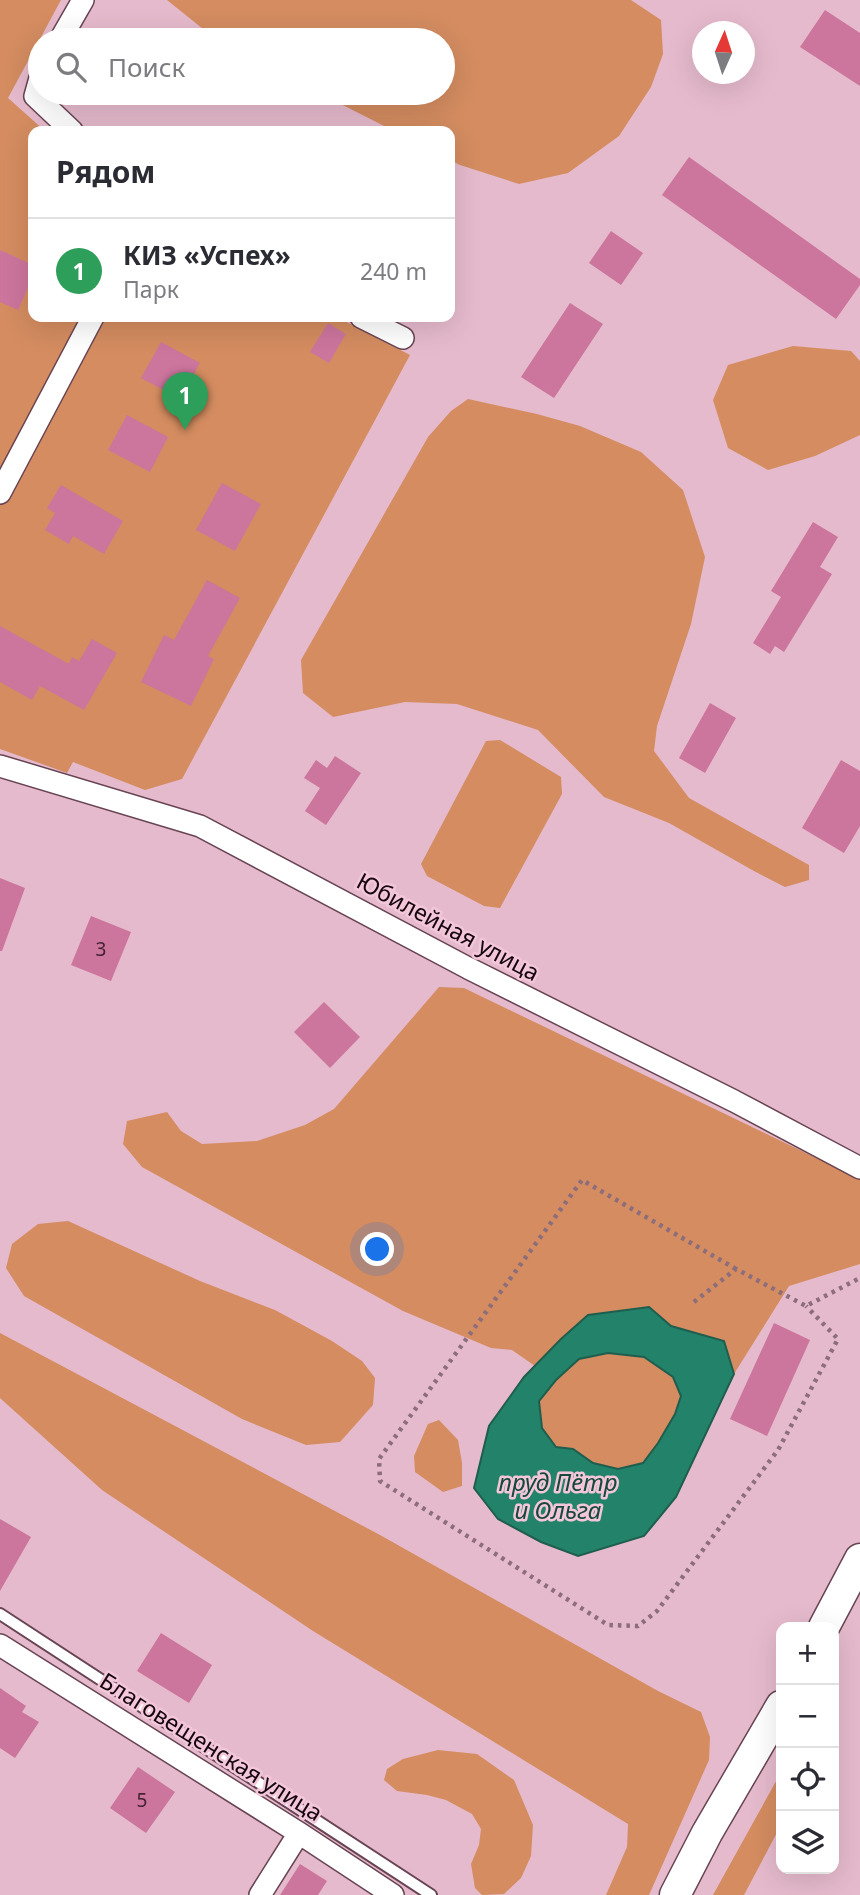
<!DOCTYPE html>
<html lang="ru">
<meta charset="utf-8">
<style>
:root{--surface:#fff;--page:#f7f7f7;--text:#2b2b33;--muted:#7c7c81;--line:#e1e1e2;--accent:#d93025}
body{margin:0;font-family:"Noto Sans",sans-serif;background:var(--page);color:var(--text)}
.controls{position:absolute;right:21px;bottom:21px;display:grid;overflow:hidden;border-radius:14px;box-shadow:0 7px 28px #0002}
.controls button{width:63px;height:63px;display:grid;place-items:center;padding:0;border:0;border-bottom:2px solid var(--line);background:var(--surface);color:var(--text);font:35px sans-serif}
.compass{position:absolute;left:692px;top:21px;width:63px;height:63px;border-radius:50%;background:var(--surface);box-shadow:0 7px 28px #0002;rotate:3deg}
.you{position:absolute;left:378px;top:1250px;width:24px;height:24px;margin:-18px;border:5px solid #fff;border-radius:50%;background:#1a73e8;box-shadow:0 0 0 10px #1a73e833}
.badge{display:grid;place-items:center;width:46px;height:46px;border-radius:50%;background:var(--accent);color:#fff;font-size:23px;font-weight:700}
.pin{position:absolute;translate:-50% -58px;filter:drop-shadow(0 2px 4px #0008)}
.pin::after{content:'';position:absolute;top:37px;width:24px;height:21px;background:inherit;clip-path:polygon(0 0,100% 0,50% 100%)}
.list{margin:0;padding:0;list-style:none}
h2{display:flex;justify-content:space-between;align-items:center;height:91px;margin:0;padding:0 28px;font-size:30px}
h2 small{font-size:23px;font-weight:400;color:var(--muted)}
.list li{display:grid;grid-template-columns:46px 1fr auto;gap:21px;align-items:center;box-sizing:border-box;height:105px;padding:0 28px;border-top:2px solid var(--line)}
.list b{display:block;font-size:26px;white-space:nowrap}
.list p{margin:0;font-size:23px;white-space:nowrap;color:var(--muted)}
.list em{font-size:23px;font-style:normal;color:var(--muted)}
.icon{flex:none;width:38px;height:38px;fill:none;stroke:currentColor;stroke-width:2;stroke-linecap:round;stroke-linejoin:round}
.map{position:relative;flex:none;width:860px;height:1895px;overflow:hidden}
.search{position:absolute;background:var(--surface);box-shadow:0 7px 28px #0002;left:28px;top:28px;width:427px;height:77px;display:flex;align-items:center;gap:18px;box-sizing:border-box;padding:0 24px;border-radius:38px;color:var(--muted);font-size:26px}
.panel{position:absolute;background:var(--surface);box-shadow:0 7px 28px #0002;left:28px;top:126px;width:427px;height:196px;border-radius:14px}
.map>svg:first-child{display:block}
.green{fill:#d48c60}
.water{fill:#23836a;stroke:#1f5e4e;stroke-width:2;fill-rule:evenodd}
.building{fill:#cc759d}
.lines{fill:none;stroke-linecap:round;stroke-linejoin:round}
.lane-casing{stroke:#684453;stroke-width:14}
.street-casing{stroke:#684453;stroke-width:24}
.secondary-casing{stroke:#684453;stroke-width:33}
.path{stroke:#8c6d7b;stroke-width:4.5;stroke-dasharray:3.5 5;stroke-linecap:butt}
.lane{stroke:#fff;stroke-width:10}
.street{stroke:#fff;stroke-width:21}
.secondary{stroke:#fff;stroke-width:30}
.labels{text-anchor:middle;stroke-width:5;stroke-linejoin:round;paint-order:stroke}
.number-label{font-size:19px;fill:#432232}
.street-label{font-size:23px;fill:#15070e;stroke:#f3c7d9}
.water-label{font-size:24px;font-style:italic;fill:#16493b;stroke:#f3c7d9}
</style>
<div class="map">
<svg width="860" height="1895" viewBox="0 0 860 1895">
<rect width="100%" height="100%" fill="#e5bacc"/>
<path class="green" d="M 0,0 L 61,0 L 8,98 L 45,131 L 33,131 L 33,317 L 337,317 L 410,355 L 182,779 L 145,790 L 73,762 L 67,773 L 0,749 Z
M 167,0 L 631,0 L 661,20 L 663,54 L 651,87 L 619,136 L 568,173 L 519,184 L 460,165 L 450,160 L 450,131 L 394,131 L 319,93 L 443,93 L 443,40 L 221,40 L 208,33 Z
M 793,346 L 851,351 L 860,361 L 860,435 L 815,456 L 768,470 L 728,448 L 713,400 L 728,365 Z
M 468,399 L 537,414 L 580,426 L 641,452 L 683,490 L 705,557 L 691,624 L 657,726 L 654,751 L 689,798 L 809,865 L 809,880 L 785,887 L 754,871 L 669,823 L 604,797 L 538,730 L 457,704 L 405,702 L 333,717 L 303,693 L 301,660 L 428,437 L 451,411 Z
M 500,740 L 561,777 L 562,794 L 500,908 L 484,906 L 427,876 L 421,864 L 486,741 Z
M 439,987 L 464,988 L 860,1179 L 860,1264 L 789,1286 L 734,1374 L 723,1341 L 671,1326 L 649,1307 L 588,1315 L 535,1366 L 512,1350 L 491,1348 L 403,1311 L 142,1167 L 123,1144 L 127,1121 L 167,1112 L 181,1131 L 202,1144 L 257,1141 L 305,1125 L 334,1109 Z
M 68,1221 L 200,1281 L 275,1310 L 332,1341 L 362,1361 L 375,1378 L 373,1405 L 340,1442 L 306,1445 L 242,1419 L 24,1296 L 6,1268 L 12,1244 L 38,1224 Z
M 0,1333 L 380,1535 L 658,1691 L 701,1712 L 710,1737 L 709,1760 L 649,1895 L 606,1895 L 627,1847 L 628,1824 L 313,1631 L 102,1490 L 0,1398 Z
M 608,1353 L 644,1357 L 673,1378 L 681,1396 L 675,1414 L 658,1443 L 643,1463 L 618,1469 L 593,1463 L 573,1449 L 556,1447 L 542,1428 L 539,1401 L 556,1380 L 579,1359 Z
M 439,1420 L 458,1440 L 462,1463 L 462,1486 L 443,1492 L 415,1472 L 414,1456 L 428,1424 Z
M 438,1750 L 477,1754 L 514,1780 L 533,1825 L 531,1856 L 521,1878 L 504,1894 L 482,1895 L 475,1888 L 471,1864 L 479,1845 L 481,1829 L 472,1814 L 446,1800 L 427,1795 L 397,1791 L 384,1780 L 387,1769 L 403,1759 Z
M 780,1774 L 781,1825 L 744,1895 L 713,1895 Z"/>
<path class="water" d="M 649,1307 L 671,1326 L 724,1341 L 734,1374 L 676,1497 L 644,1536 L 578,1556 L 541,1542 L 498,1519 L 474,1488 L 489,1426 L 524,1377 L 561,1339 L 588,1315 ZM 608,1353 L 644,1357 L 673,1377 L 681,1396 L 675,1414 L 658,1443 L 643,1463 L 618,1469 L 593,1463 L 573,1449 L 556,1447 L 542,1428 L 539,1401 L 556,1380 L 579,1359 Z"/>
<path class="building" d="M 825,10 L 860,33 L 860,86 L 800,47 Z
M 689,157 L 860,279 L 860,285 L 836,319 L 662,195 Z
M 611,231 L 643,253 L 621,285 L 589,263 Z
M 0,250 L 33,265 L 33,277 L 18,310 L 0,302 Z
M 570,303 L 603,324 L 554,398 L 521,377 Z
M 328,323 L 346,334 L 329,363 L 310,352 Z
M 161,342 L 200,363 L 180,399 L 141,378 Z
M 127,415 L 168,437 L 150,472 L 108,450 Z
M 222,483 L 261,504 L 235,551 L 196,530 Z
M 61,485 L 123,521 L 104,554 L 73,536 L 69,544 L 45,530 L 55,513 L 47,508 Z
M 813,522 L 838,537 L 820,567 L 832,574 L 784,652 L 775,646 L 770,654 L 753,643 L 781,597 L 771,591 Z
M 207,580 L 240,598 L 208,656 L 214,659 L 191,706 L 141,682 L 164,635 L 174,640 Z
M 0,626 L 69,664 L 72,657 L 79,661 L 92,639 L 117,653 L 84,710 L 40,686 L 32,700 L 0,682 Z
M 710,703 L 736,718 L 705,773 L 679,758 Z
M 335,756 L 361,773 L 326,825 L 305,811 L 320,788 L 304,778 L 316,760 L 327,768 Z
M 841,760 L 860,771 L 860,826 L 844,853 L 802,828 Z
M 0,878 L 25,888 L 2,951 L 0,951 Z
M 91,916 L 131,932 L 111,981 L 71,965 Z
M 324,1002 L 360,1037 L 330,1068 L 294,1032 Z
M 774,1323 L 810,1340 L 767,1436 L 730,1419 Z
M 0,1519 L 31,1537 L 0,1591 Z
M 161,1633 L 212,1665 L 189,1703 L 137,1671 Z
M 0,1688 L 26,1706 L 22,1712 L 39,1722 L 15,1758 L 0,1748 Z
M 138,1767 L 175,1792 L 146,1833 L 110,1808 Z
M 300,1864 L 327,1881 L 318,1895 L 280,1895 Z"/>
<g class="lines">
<g class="lane-casing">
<path id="lane" d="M 0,1614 L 431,1895"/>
</g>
<g class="street-casing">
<path id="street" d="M 60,40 L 83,0
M 40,78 L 35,96 L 72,131
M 361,317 L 403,338
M 0,493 L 93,317
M 0,766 L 200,826 L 468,968 L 734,1101 L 860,1168
M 0,1645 L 299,1833 L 393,1895
M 260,1895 L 299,1833"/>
</g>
<g class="secondary-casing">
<path id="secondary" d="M 824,1627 L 860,1559
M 675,1895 L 707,1833 L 781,1706"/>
</g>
<path class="path" d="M 736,1269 L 582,1180 L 379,1459 L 380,1481 L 608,1625 L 638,1626 L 657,1611 L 778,1450 L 838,1339 L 806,1306
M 694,1302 L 736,1269 L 806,1306 L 860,1278"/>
<use href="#lane" class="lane"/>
<use href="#street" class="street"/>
<use href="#secondary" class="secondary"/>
</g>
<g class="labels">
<g class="number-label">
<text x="101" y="956">3</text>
<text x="142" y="1807">5</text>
</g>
<g class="street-label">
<text transform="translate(448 927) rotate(28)" y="8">Юбилейная улица</text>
<text transform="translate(211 1747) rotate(32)" y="8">Благовещенская улица</text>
</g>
<g class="water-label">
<text x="558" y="1491">пруд Пётр<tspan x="558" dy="28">и Ольга</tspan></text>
</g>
</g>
</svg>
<div class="controls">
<button>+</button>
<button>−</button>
<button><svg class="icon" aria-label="locate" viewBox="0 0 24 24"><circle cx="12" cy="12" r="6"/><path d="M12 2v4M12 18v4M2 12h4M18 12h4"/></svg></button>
<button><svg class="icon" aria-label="layers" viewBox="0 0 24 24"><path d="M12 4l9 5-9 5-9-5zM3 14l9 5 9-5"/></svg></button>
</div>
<svg class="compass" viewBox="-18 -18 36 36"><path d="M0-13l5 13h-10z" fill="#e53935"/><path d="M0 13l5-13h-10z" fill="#7c7c81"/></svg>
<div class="you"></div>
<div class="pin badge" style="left:185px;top:430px;background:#2e9e5b">1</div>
<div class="search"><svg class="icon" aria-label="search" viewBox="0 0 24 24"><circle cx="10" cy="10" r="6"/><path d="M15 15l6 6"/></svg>Поиск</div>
<section class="panel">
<h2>Рядом<small></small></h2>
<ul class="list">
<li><span class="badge" style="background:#2e9e5b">1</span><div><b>КИЗ «Успех»</b><p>Парк</p></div><em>240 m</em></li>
</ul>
</section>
</div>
